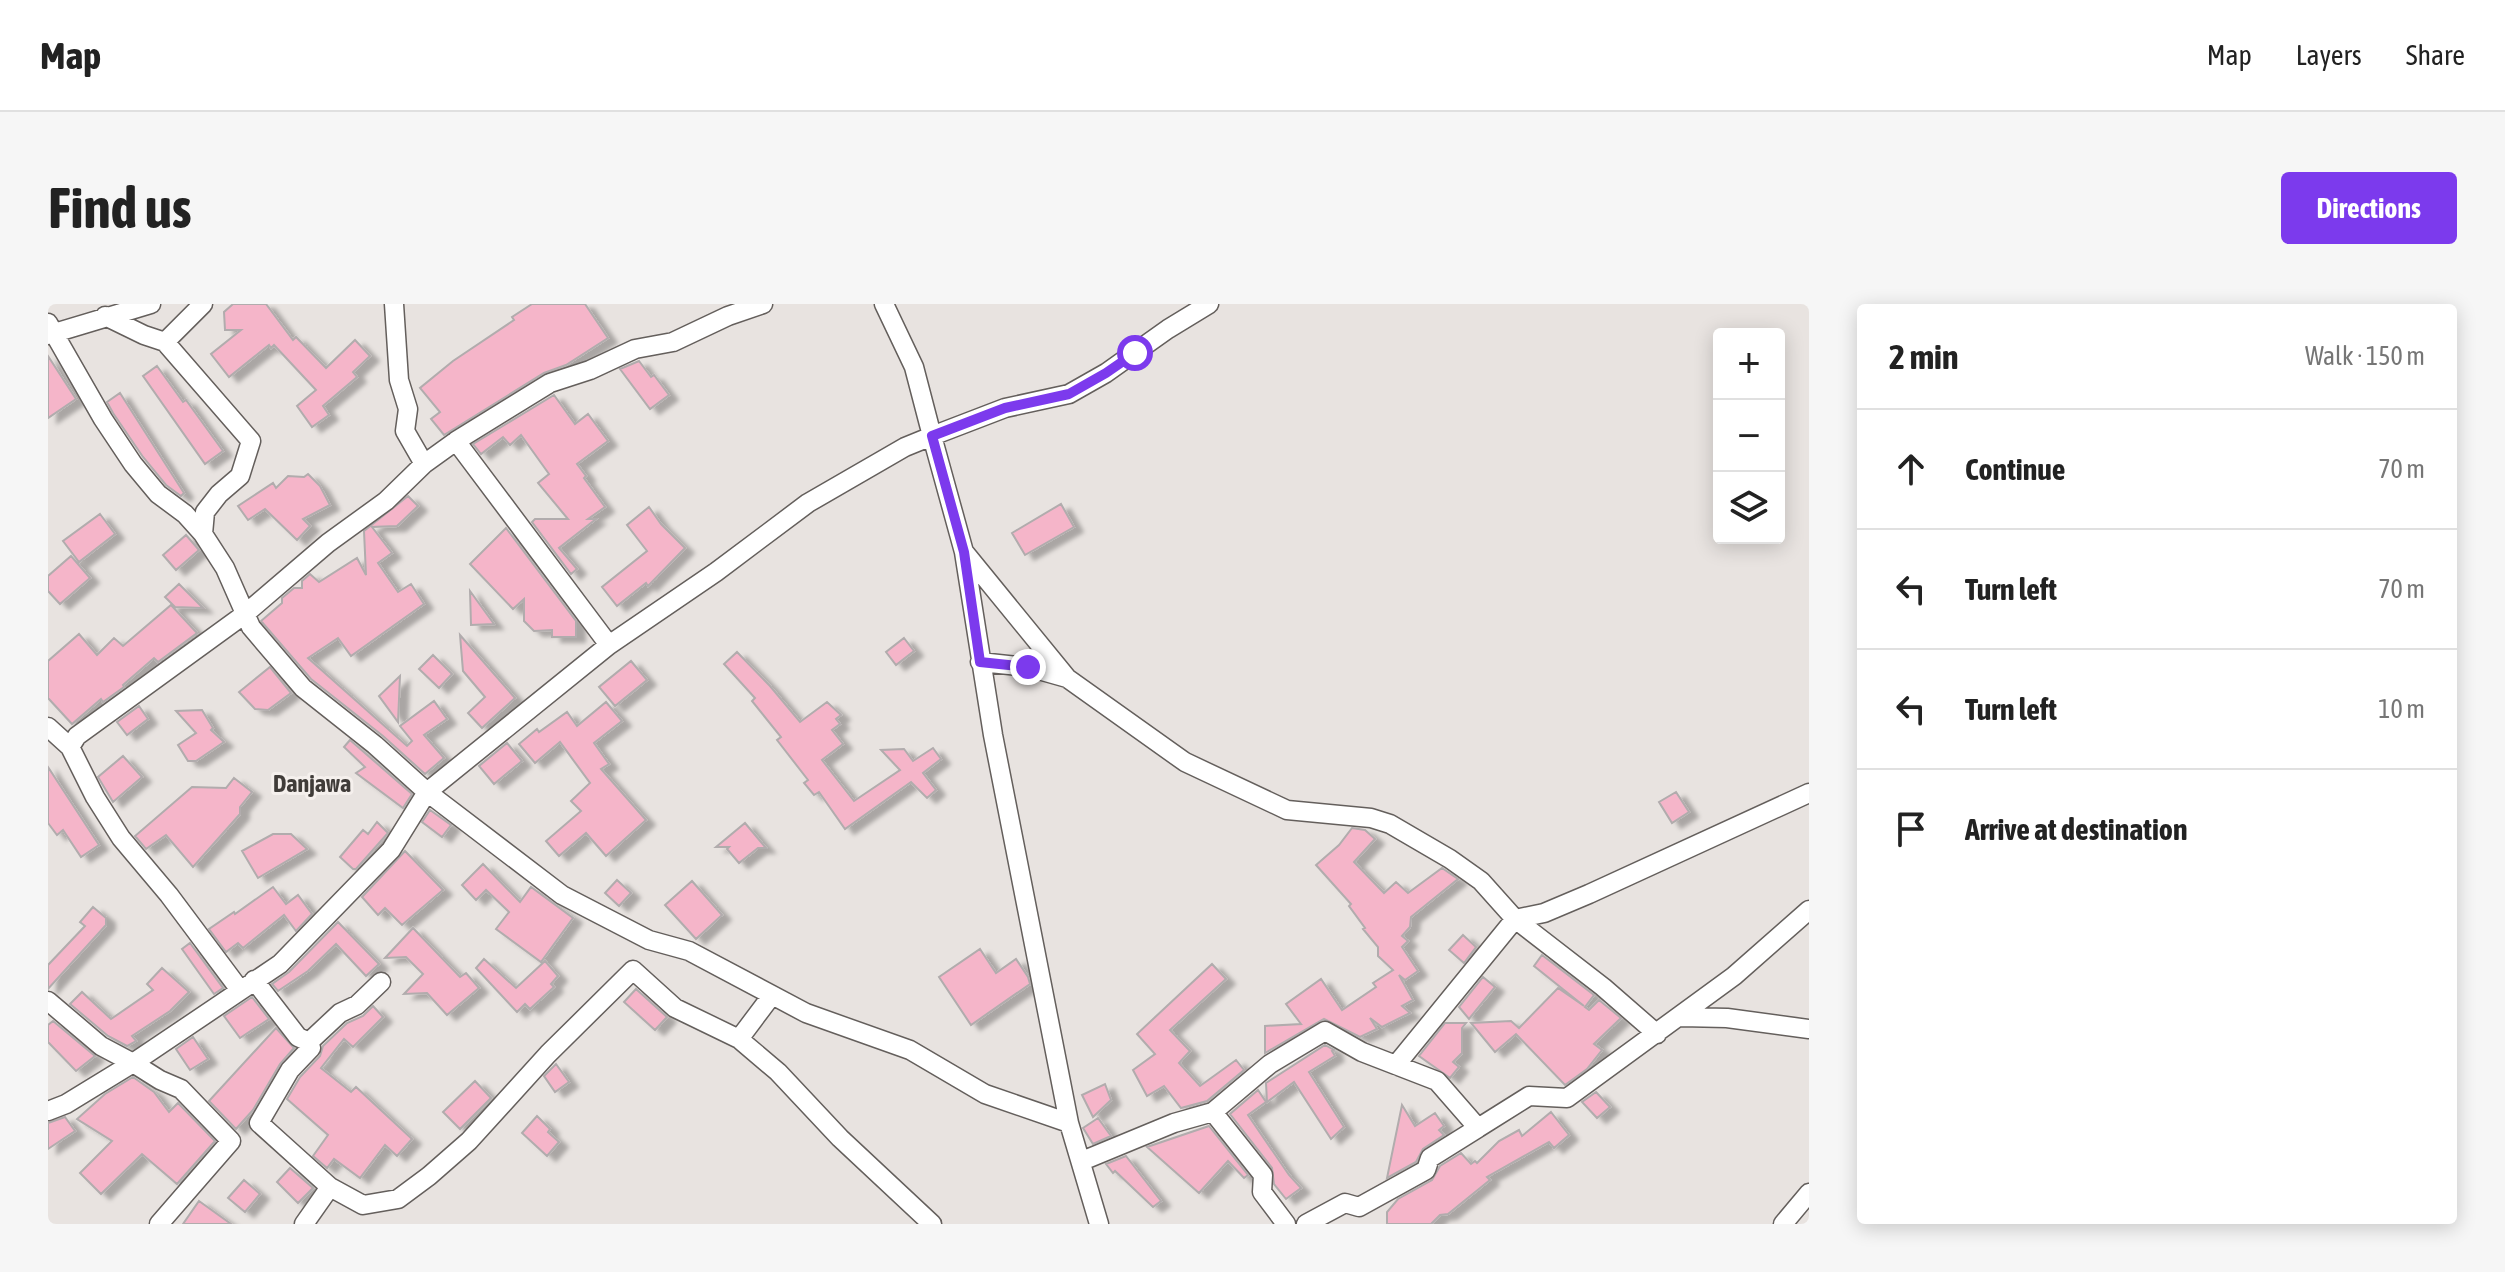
<!DOCTYPE html>
<meta charset="utf-8">
<style>
:root{--surface:#fff;--page:#f6f6f6;--text:#222;--muted:#767676;--line:#e0e0e0;--accent:#7c3aed}
body{margin:0;font-family:"Asap Condensed",sans-serif;background:var(--page);color:var(--text)}
.controls{position:absolute;right:24px;top:24px;display:grid;overflow:hidden;border-radius:8px;box-shadow:0 4px 20px #0003}
.controls button{width:72px;height:72px;display:grid;place-items:center;padding:0;border:0;border-bottom:2px solid var(--line);background:var(--surface);color:var(--text);font:40px sans-serif}
.stop{position:absolute;width:24px;height:24px;margin:-18px;border:6px solid #7c3aed;border-radius:50%;background:#fff}
.stop.end{background:#7c3aed;border-color:#fff;box-shadow:0 2px 8px #0008}
.list{margin:0;padding:0;list-style:none}
h2{display:flex;justify-content:space-between;align-items:center;height:104px;margin:0;padding:0 32px;font-size:34px}
h2 small{font-size:26px;font-weight:400;color:var(--muted)}
.list li{display:grid;grid-template-columns:52px 1fr auto;gap:24px;align-items:center;box-sizing:border-box;height:120px;padding:0 32px;border-top:2px solid var(--line)}
.list b{display:block;font-size:30px;white-space:nowrap}
.list em{font-size:26px;font-style:normal;color:var(--muted)}
.icon{flex:none;width:44px;height:44px;fill:none;stroke:currentColor;stroke-width:2;stroke-linecap:round;stroke-linejoin:round}
.map{position:relative;flex:none;width:1761px;height:920px;overflow:hidden;border-radius:8px}
header{display:flex;align-items:center;gap:48px;box-sizing:border-box;height:112px;padding:0 40px;background:var(--surface);border-bottom:2px solid var(--line)}
header strong{font-size:38px}
nav{display:flex;gap:44px;margin-inline-start:auto;font-size:28px}
.intro{display:flex;align-items:center;justify-content:space-between;box-sizing:border-box;height:192px;padding:0 48px}
h1{margin:0;font-size:56px}
.button{padding:20px 36px;border-radius:8px;background:var(--accent);color:#fff;font-size:28px;font-weight:700}
main{display:flex;gap:48px;padding:0 48px}
aside{flex:1;background:var(--surface);border-radius:8px;box-shadow:0 4px 20px #0003}
.map>svg:first-child{display:block}
.building{fill:#f5b5c9;stroke:#b1acad;stroke-width:2;filter:url(#shadow)}
.lines{fill:none;stroke-linecap:round;stroke-linejoin:round}
.street-casing{stroke:#645f5c;stroke-width:21}
.street{stroke:#fff;stroke-width:18}
.route{stroke:#7c3aed;stroke-width:10}
.labels{text-anchor:middle;stroke-width:6;stroke-linejoin:round;paint-order:stroke}
.quarter-label{font-size:24px;font-weight:bold;fill:#403c39;stroke:#f5f0ed}
</style>
<header>
<strong>Map</strong>
<nav><a>Map</a><a>Layers</a><a>Share</a></nav>
</header>
<div class="intro"><h1>Find us</h1><a class="button">Directions</a></div>
<main>
<div class="map">
<svg width="1761" height="920" viewBox="0 0 1761 920">
<defs>
<filter id="shadow"><feDropShadow dx="9" dy="5" stdDeviation="2" flood-color="#0004"/></filter>
</defs>
<rect width="100%" height="100%" fill="#e8e3e0"/>
<path class="building" d="M 185,0 L 218,0 L 245,36 L 248,33 L 278,64 L 307,36 L 322,52 L 305,68 L 309,73 L 275,102 L 281,111 L 264,123 L 249,102 L 268,86 L 226,41 L 223,44 L 221,41 L 181,73 L 163,50 L 193,26 L 177,26 L 176,8 Z
M 484,0 L 537,0 L 560,34 L 518,61 L 496,69 L 396,131 L 383,115 L 392,108 L 372,84 L 405,57 L 466,16 L 464,13 Z
M 0,52 L 28,95 L 0,114 Z
M 591,57 L 603,73 L 606,71 L 621,91 L 602,105 L 572,65 Z
M 109,62 L 135,98 L 138,96 L 175,147 L 157,160 L 95,72 Z
M 72,89 L 136,189 L 133,192 L 118,181 L 95,153 L 65,109 L 59,98 Z
M 506,91 L 527,120 L 540,110 L 560,137 L 529,160 L 538,172 L 536,174 L 557,203 L 540,215 L 548,215 L 511,244 L 529,265 L 523,270 L 484,218 L 487,215 L 520,215 L 490,179 L 501,170 L 473,131 L 462,141 L 455,133 L 433,150 L 425,140 Z
M 260,170 L 272,182 L 282,201 L 255,215 L 262,222 L 249,236 L 217,205 L 200,216 L 190,202 L 225,179 L 228,184 L 240,172 L 256,173 Z
M 360,192 L 370,202 L 349,222 L 324,223 L 344,249 L 330,259 L 350,288 L 363,280 L 376,300 L 303,352 L 290,334 L 260,354 L 359,442 L 364,437 L 352,422 L 386,397 L 399,415 L 376,431 L 396,454 L 377,470 L 335,432 L 263,375 L 213,317 L 234,299 L 234,294 L 246,284 L 254,284 L 254,277 L 262,270 L 271,278 L 309,254 L 318,271 L 316,227 Z
M 1013,200 L 1026,223 L 977,251 L 964,229 Z
M 601,203 L 613,220 L 637,244 L 600,282 L 598,279 L 569,302 L 554,283 L 599,247 L 579,221 Z
M 52,210 L 67,230 L 31,258 L 15,237 Z
M 458,224 L 528,317 L 528,333 L 504,333 L 504,326 L 486,327 L 476,317 L 476,295 L 465,305 L 422,260 Z
M 138,231 L 151,246 L 128,266 L 115,251 Z
M 23,252 L 42,274 L 12,300 L 0,287 L 0,272 Z
M 131,280 L 155,304 L 127,303 L 117,293 Z
M 422,287 L 446,320 L 423,321 Z
M 123,301 L 149,329 L 110,358 L 106,354 L 75,381 L 76,383 L 55,398 L 53,395 L 24,420 L 0,394 L 0,357 L 31,330 L 49,351 L 66,334 L 75,342 Z
M 412,331 L 467,394 L 434,424 L 420,409 L 437,393 L 415,367 Z
M 856,334 L 866,347 L 848,361 L 838,348 Z
M 689,348 L 722,382 L 752,418 L 779,398 L 793,411 L 788,415 L 792,420 L 784,426 L 795,440 L 774,456 L 806,497 L 852,466 L 833,446 L 856,445 L 865,457 L 885,444 L 893,455 L 875,469 L 888,486 L 879,494 L 863,478 L 797,525 L 771,488 L 766,491 L 756,479 L 760,476 L 729,436 L 733,433 L 704,397 L 707,394 L 676,360 Z
M 385,351 L 404,370 L 391,384 L 371,365 Z
M 583,357 L 599,376 L 567,402 L 551,383 Z
M 222,363 L 243,389 L 220,406 L 207,405 L 191,388 Z
M 352,372 L 350,418 L 331,392 Z
M 558,398 L 574,417 L 546,439 L 561,460 L 553,465 L 598,516 L 558,552 L 538,529 L 511,552 L 498,537 L 533,507 L 523,497 L 542,479 L 512,438 L 487,459 L 471,440 L 489,425 L 491,428 L 519,408 L 529,422 Z
M 91,402 L 100,415 L 79,431 L 69,418 Z
M 154,406 L 165,424 L 163,426 L 176,438 L 148,457 L 140,457 L 130,441 L 148,429 L 128,407 Z
M 302,436 L 364,490 L 355,504 L 308,469 L 317,463 L 296,443 Z
M 459,439 L 474,457 L 446,480 L 431,462 Z
M 75,452 L 94,473 L 65,498 L 50,473 Z
M 0,463 L 51,541 L 33,553 L 15,526 L 9,531 L 0,519 Z
M 186,474 L 204,488 L 192,503 L 192,510 L 145,563 L 118,531 L 98,545 L 87,532 L 144,483 L 178,484 Z
M 1628,488 L 1641,508 L 1624,519 L 1611,498 Z
M 382,506 L 403,521 L 394,533 L 374,518 Z
M 329,518 L 340,529 L 308,565 L 305,565 L 292,553 L 315,526 L 320,530 Z
M 697,519 L 718,544 L 710,544 L 691,559 L 679,545 L 681,543 L 668,543 Z
M 1304,524 L 1317,526 L 1327,535 L 1306,558 L 1336,589 L 1348,578 L 1360,589 L 1394,564 L 1410,575 L 1363,613 L 1362,623 L 1354,632 L 1360,637 L 1354,643 L 1370,667 L 1357,676 L 1351,671 L 1365,696 L 1354,702 L 1362,709 L 1334,723 L 1322,714 L 1329,725 L 1312,733 L 1276,715 L 1217,749 L 1217,722 L 1253,720 L 1238,700 L 1273,675 L 1294,706 L 1328,683 L 1325,679 L 1345,666 L 1330,652 L 1330,643 L 1315,625 L 1317,624 L 1301,602 L 1303,600 L 1268,561 L 1291,541 Z
M 225,530 L 243,530 L 259,545 L 210,574 L 194,547 Z
M 357,547 L 395,586 L 354,621 L 337,604 L 330,611 L 314,593 Z
M 435,560 L 472,598 L 483,583 L 525,614 L 493,658 L 448,625 L 461,608 L 438,586 L 428,596 L 414,581 Z
M 569,576 L 583,589 L 571,602 L 557,589 Z
M 644,577 L 674,611 L 648,635 L 617,601 Z
M 225,583 L 238,600 L 250,591 L 264,610 L 248,627 L 236,611 L 195,644 L 190,639 L 178,648 L 161,625 L 186,608 L 187,610 Z
M 45,603 L 58,614 L 58,621 L 0,685 L 0,661 L 37,622 L 32,618 Z
M 290,618 L 331,660 L 318,672 L 288,640 L 260,667 L 230,687 L 224,680 L 241,668 Z
M 365,624 L 412,673 L 418,669 L 431,684 L 399,711 L 379,689 L 356,690 L 375,670 L 358,653 L 337,654 Z
M 1415,631 L 1428,643 L 1416,659 L 1401,646 Z
M 142,639 L 175,684 L 166,690 L 134,645 Z
M 932,645 L 948,669 L 968,655 L 980,673 L 982,680 L 923,721 L 891,673 Z
M 1494,651 L 1546,691 L 1537,703 L 1541,706 L 1551,696 L 1573,714 L 1546,740 L 1554,746 L 1539,765 L 1517,781 L 1468,730 L 1447,748 L 1423,719 L 1463,717 L 1471,724 L 1510,684 L 1536,702 L 1486,662 Z
M 436,655 L 468,684 L 497,657 L 510,672 L 503,680 L 506,683 L 482,705 L 477,700 L 469,708 L 428,664 Z
M 1164,660 L 1178,675 L 1122,726 L 1142,747 L 1131,759 L 1152,782 L 1188,756 L 1196,766 L 1159,797 L 1133,804 L 1116,782 L 1099,792 L 1085,766 L 1107,750 L 1089,730 Z
M 114,664 L 141,688 L 122,707 L 84,732 L 88,737 L 79,742 L 60,732 L 22,700 L 34,688 L 63,715 L 105,686 L 99,680 Z
M 1435,673 L 1447,683 L 1421,715 L 1411,703 Z
M 588,685 L 619,713 L 607,726 L 576,698 Z
M 204,693 L 221,715 L 192,734 L 176,712 Z
M 325,702 L 335,713 L 305,743 L 296,735 L 273,764 L 303,788 L 308,783 L 364,835 L 349,852 L 337,841 L 312,874 L 286,855 L 279,864 L 265,852 L 280,831 L 239,795 L 252,773 L 272,752 L 275,742 L 299,719 L 315,712 Z
M 5,717 L 47,752 L 28,767 L 0,738 L 0,721 Z
M 1397,719 L 1418,719 L 1414,724 L 1414,749 L 1405,758 L 1411,763 L 1402,774 L 1371,752 Z
M 228,724 L 246,744 L 232,760 L 205,806 L 188,825 L 161,797 Z
M 145,733 L 160,755 L 142,766 L 128,745 Z
M 1277,741 L 1286,746 L 1284,747 L 1287,752 L 1261,768 L 1296,823 L 1283,835 L 1246,778 L 1219,798 L 1218,779 Z
M 508,760 L 521,778 L 507,788 L 496,772 Z
M 85,773 L 106,788 L 121,808 L 130,799 L 167,837 L 129,880 L 94,850 L 53,890 L 32,869 L 64,837 L 29,815 L 57,790 Z
M 427,777 L 443,794 L 412,825 L 395,808 Z
M 1057,780 L 1063,796 L 1045,813 L 1034,791 Z
M 1210,786 L 1218,798 L 1200,811 L 1241,871 L 1253,884 L 1238,895 L 1226,880 L 1224,864 L 1182,810 Z
M 1548,788 L 1562,803 L 1549,814 L 1534,798 Z
M 1354,801 L 1367,822 L 1387,809 L 1396,822 L 1391,826 L 1396,831 L 1375,845 L 1368,858 L 1339,874 Z
M 1503,808 L 1521,831 L 1506,844 L 1501,838 L 1439,873 L 1442,876 L 1400,910 L 1392,911 L 1383,920 L 1339,920 L 1339,908 L 1350,895 L 1384,876 L 1392,862 L 1413,849 L 1423,860 L 1427,857 L 1429,859 L 1451,837 L 1471,826 L 1474,832 Z
M 489,812 L 502,825 L 500,828 L 511,838 L 499,852 L 474,829 Z
M 17,813 L 27,827 L 0,845 L 0,819 Z
M 1050,814 L 1063,832 L 1045,840 L 1035,824 Z
M 1161,822 L 1200,871 L 1196,874 L 1180,857 L 1151,889 L 1099,843 Z
M 1078,852 L 1113,897 L 1105,903 L 1067,867 L 1065,869 L 1058,860 Z
M 242,864 L 265,884 L 250,899 L 229,878 Z
M 196,876 L 212,890 L 197,908 L 180,894 Z
M 151,897 L 183,920 L 135,920 Z"/>
<g class="lines">
<g class="street-casing">
<path id="street" d="M 155,0 L 117,38 L 203,137 L 192,172 L 171,190 L 157,208 L 155,230 L 177,264 L 203,323 L 255,384 L 327,441 L 379,488 L 514,591 L 601,636 L 641,647 L 758,709 L 862,746 L 937,790 L 1021,819
M 346,0 L 351,76 L 360,105 L 357,127 L 376,160
M 57,12 L 96,31 L 117,38
M 0,19 L 55,115 L 85,160 L 110,190 L 137,210 L 155,230
M 0,31 L 103,0
M 408,137 L 561,341
M 917,249 L 1019,374
M 932,358 L 980,363 L 1019,374 L 1137,458 L 1239,506 L 1323,514 L 1342,520 L 1402,555 L 1433,577 L 1467,615 L 1555,683 L 1609,730
M 0,423 L 22,443 L 47,493 L 73,534 L 121,591 L 192,686
M 22,443 L 29,432 L 197,310 L 280,239 L 338,197 L 376,160 L 408,137 L 502,79 L 542,66 L 587,45 L 625,38 L 680,12 L 715,0
M 206,676 L 250,733 L 261,738 L 263,744 L 242,766 L 211,819 L 282,883 L 256,920
M 0,697 L 53,742 L 85,759 L 18,800 L 0,807
M 1633,713 L 1679,714 L 1761,725
M 691,735 L 730,768 L 792,834 L 884,920
M 261,738 L 292,709 L 309,701 L 333,678
M 1348,761 L 1467,615 L 1496,609 L 1541,590 L 1761,489
M 1165,808 L 1215,871 L 1214,888 L 1238,920
M 1034,857 L 1126,819 L 1165,808 L 1222,760 L 1277,727 L 1314,748 L 1389,777 L 1430,824 L 1481,792 L 1519,794 L 1686,672 L 1761,606
M 282,883 L 315,901 L 350,895 L 381,872 L 421,837 L 500,750 L 585,666 L 627,704 L 691,735 L 724,691
M 111,920 L 183,837 L 133,785 L 112,776 L 85,759 L 232,660 L 343,546 L 379,488 L 561,341 L 668,268 L 760,199 L 857,143 L 884,132 L 866,63 L 836,0
M 1051,920 L 1021,819 L 945,431 L 916,248 L 884,132 L 957,104 L 1021,90 L 1058,69 L 1120,25 L 1161,0
M 1258,920 L 1297,899 L 1311,903 L 1378,866 L 1382,854 L 1430,824
M 1735,920 L 1761,889"/>
</g>
<use href="#street" class="street"/>
</g>
<g class="lines">
<path class="route" d="M 980,363 L 932,358 L 916,248 L 884,132 L 957,104 L 1021,90 L 1058,69 L 1087,49"/>
</g>
<g class="labels">
<g class="quarter-label">
<text x="264" y="488">Danjawa</text>
</g>
</g>
</svg>
<div class="controls">
<button>+</button>
<button>−</button>
<button><svg class="icon" aria-label="layers" viewBox="0 0 24 24"><path d="M12 4l9 5-9 5-9-5zM3 14l9 5 9-5"/></svg></button>
</div>
<div class="stop" style="left:1087px;top:49px"></div>
<div class="stop end" style="left:980px;top:363px"></div>
</div>
<aside>
<h2>2 min<small>Walk · 150 m</small></h2>
<ul class="list">
<li><svg class="icon" aria-label="ahead" viewBox="0 0 24 24"><path d="M12 20V5M6 11l6-6 6 6"/></svg><div><b>Continue</b></div><em>70 m</em></li>
<li><svg class="icon" aria-label="left" viewBox="0 0 24 24"><path d="M17 20v-9H6M10 6l-5 5 5 5"/></svg><div><b>Turn left</b></div><em>70 m</em></li>
<li><svg class="icon" aria-label="left" viewBox="0 0 24 24"><path d="M17 20v-9H6M10 6l-5 5 5 5"/></svg><div><b>Turn left</b></div><em>10 m</em></li>
<li><svg class="icon" aria-label="arrive" viewBox="0 0 24 24"><path d="M6 21V4h12l-3 4 3 4H6"/></svg><div><b>Arrive at destination</b></div></li>
</ul>
</aside>
</main>
